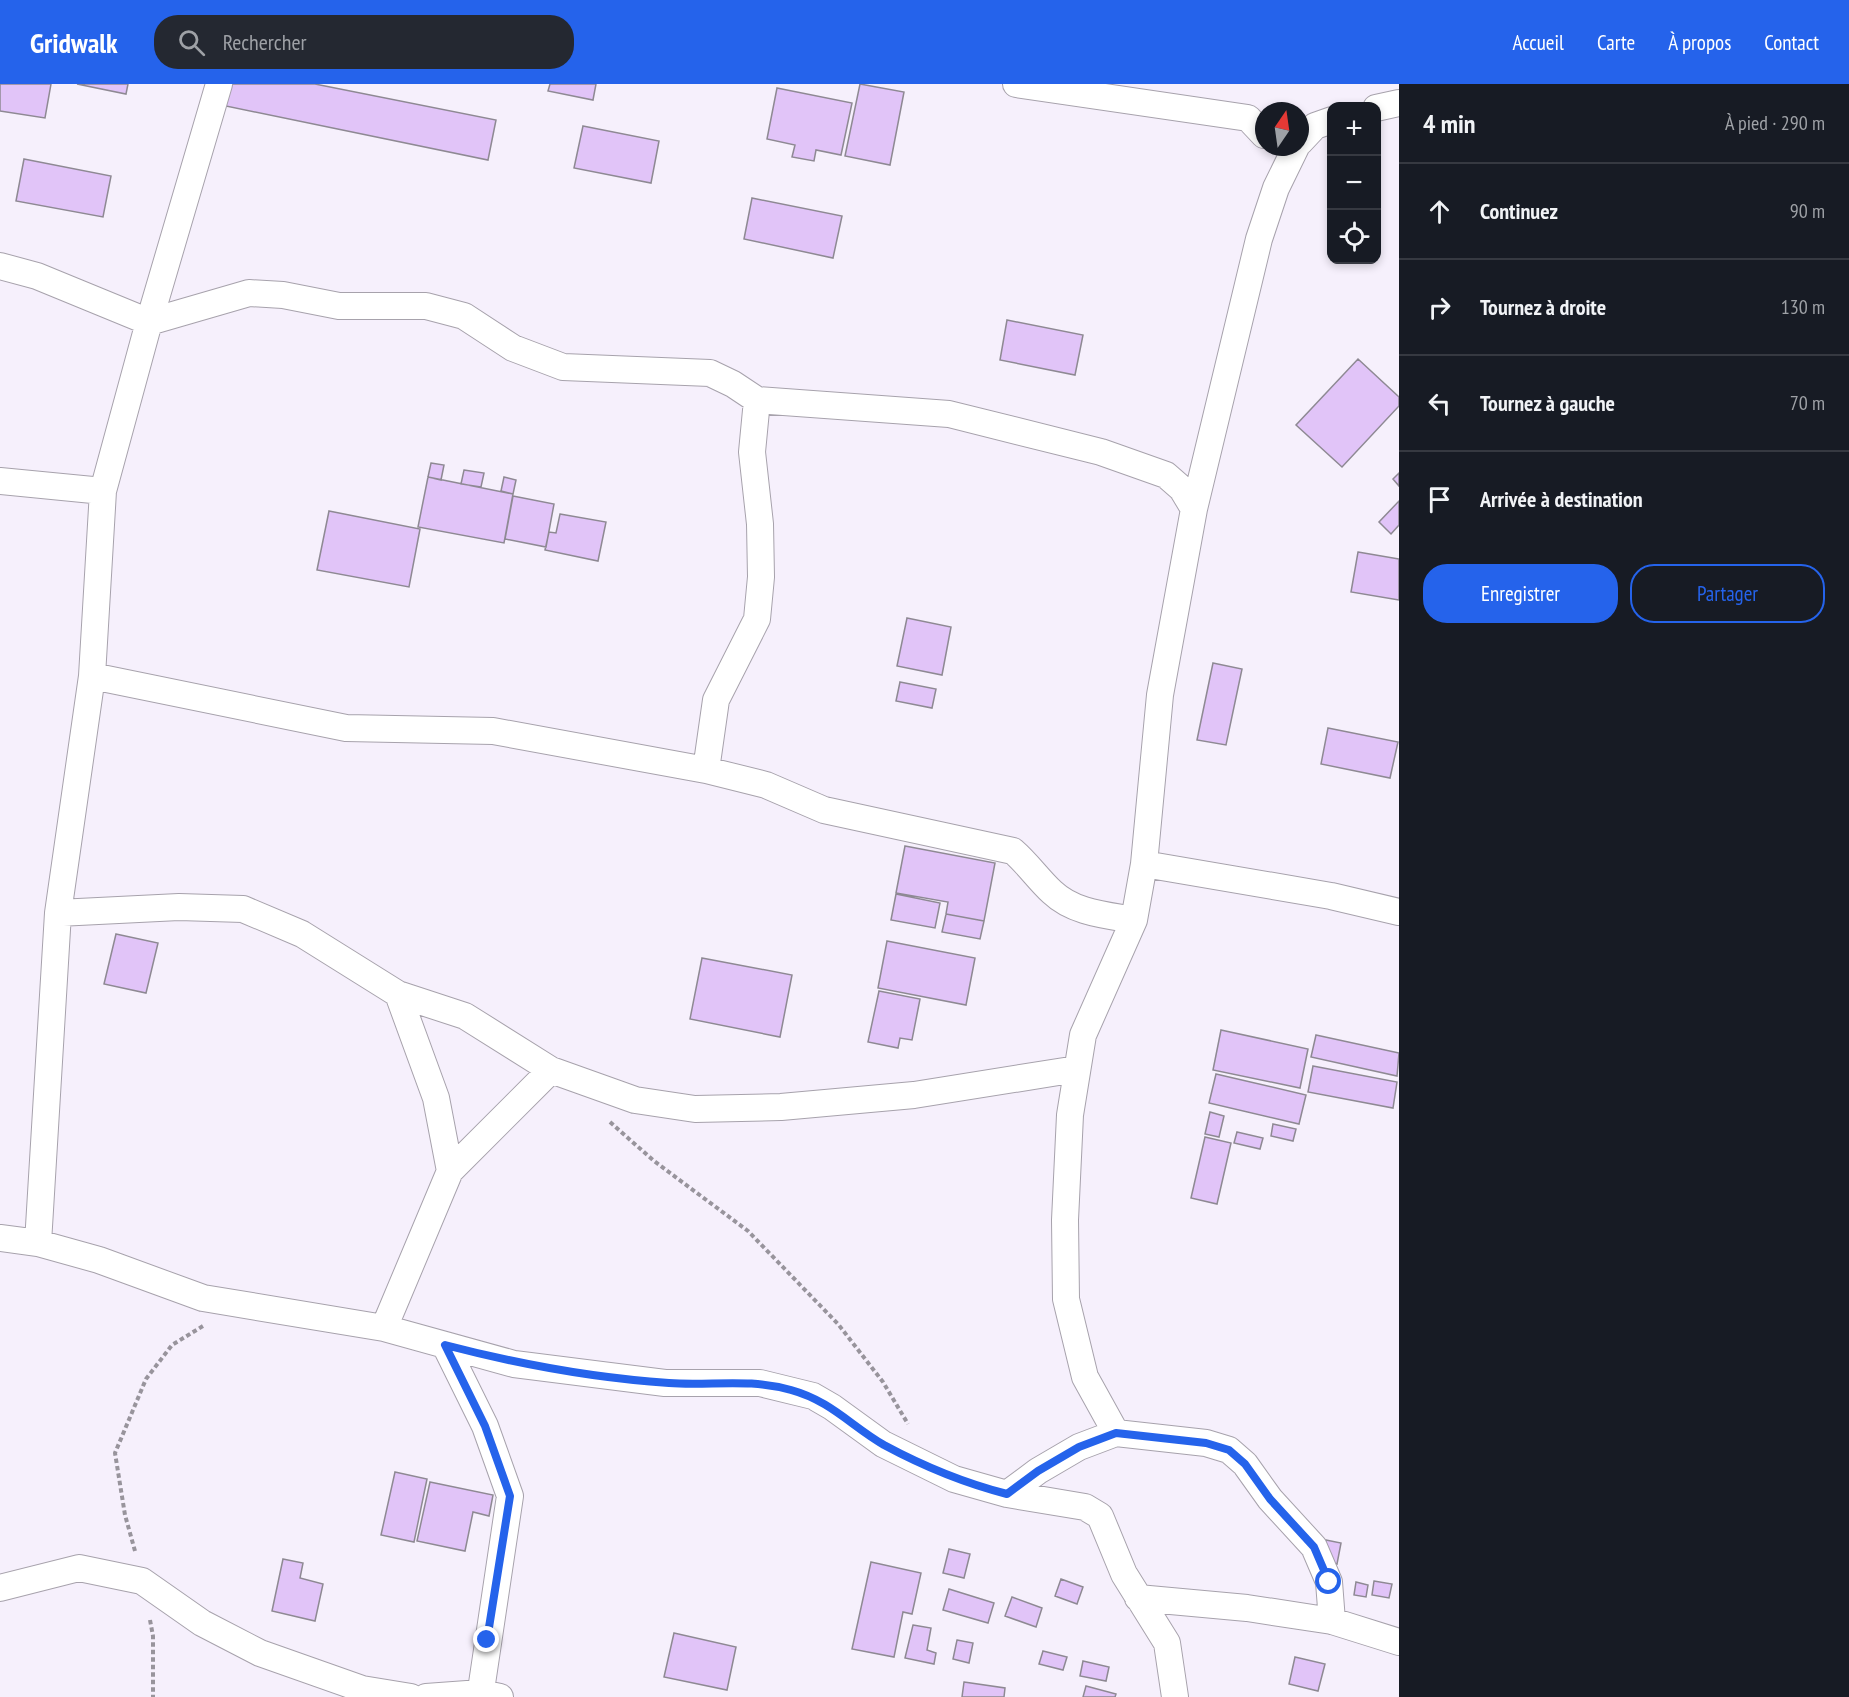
<!DOCTYPE html>
<html lang="fr">
<meta charset="utf-8">
<style>
:root{--surface:#171b24;--page:#242831;--text:#f1f3f6;--muted:#9ea1a6;--line:#363941;--accent:#2563eb}
body{margin:0;font-family:"PT Sans Narrow",sans-serif;background:var(--page);color:var(--text)}
.controls{position:absolute;right:18px;top:18px;display:grid;overflow:hidden;border-radius:12px;box-shadow:0 3px 9px #0003}
.controls button{width:54px;height:54px;display:grid;place-items:center;padding:0;border:0;border-bottom:2px solid var(--line);background:var(--surface);color:var(--text);font:30px sans-serif}
.compass{position:absolute;left:1255px;top:18px;width:54px;height:54px;border-radius:50%;background:var(--surface);box-shadow:0 3px 9px #0003;rotate:13deg}
.stop{position:absolute;width:18px;height:18px;margin:-14px;border:4px solid #2563eb;border-radius:50%;background:#fff}
.stop.end{background:#2563eb;border-color:#fff;box-shadow:0 2px 6px #0008}
.list{margin:0;padding:0;list-style:none}
h2{display:flex;justify-content:space-between;align-items:center;height:78px;margin:0;padding:0 24px;font-size:26px}
h2 small{font-size:20px;font-weight:400;color:var(--muted)}
.list li{display:grid;grid-template-columns:39px 1fr auto;gap:18px;align-items:center;box-sizing:border-box;height:96px;padding:0 24px;border-top:2px solid var(--line)}
.list b{display:block;font-size:22px;white-space:nowrap}
.list em{font-size:20px;font-style:normal;color:var(--muted)}
.actions{display:flex;gap:12px;padding:18px 24px}
.actions a{flex:1;padding:14px 0;border:2px solid var(--accent);border-radius:24px;text-align:center;font-size:21px;color:var(--accent)}
.actions .main{background:var(--accent);color:#fff}
.icon{flex:none;width:33px;height:33px;fill:none;stroke:currentColor;stroke-width:2;stroke-linecap:round;stroke-linejoin:round}
.map{position:relative;flex:none;width:1399px;height:1613px;overflow:hidden}
header{display:flex;align-items:center;gap:36px;box-sizing:border-box;height:84px;padding:0 30px;background:var(--accent);color:#fff}
header strong{font-size:28px}
nav{display:flex;gap:33px;margin-inline-start:auto;font-size:21px}
.search{width:420px;height:54px;background:var(--page);display:flex;align-items:center;gap:15px;box-sizing:border-box;padding:0 21px;border-radius:24px;color:var(--muted);font-size:22px}
main{display:flex}
aside{flex:1;background:var(--surface)}
.map>svg:first-child{display:block}
.building{fill:#e1c4f8;stroke:#8e8993;stroke-width:1.5}
.lines{fill:none;stroke-linecap:round;stroke-linejoin:round}
.street-casing{stroke:#a7a2ac;stroke-width:28}
.path{stroke:#98949c;stroke-width:4;stroke-dasharray:4.5 3;stroke-linecap:butt}
.street{stroke:#fff;stroke-width:26}
.route{stroke:#2563eb;stroke-width:8}
</style>
<header>
<strong>Gridwalk</strong>
<div class="search"><svg class="icon" aria-label="search" viewBox="0 0 24 24"><circle cx="10" cy="10" r="6"/><path d="M15 15l6 6"/></svg>Rechercher</div>
<nav><a>Accueil</a><a>Carte</a><a>À propos</a><a>Contact</a></nav>
</header>
<main>
<div class="map">
<svg width="1399" height="1613" viewBox="0 0 1399 1613">
<rect width="100%" height="100%" fill="#f6f0fc"/>
<path class="building" d="M 0,0 L 51,0 L 45,34 L 0,27 Z
M 77,0 L 128,0 L 126,10 Z
M 226,0 L 315,0 L 496,36 L 488,76 L 221,21 Z
M 550,0 L 596,0 L 593,16 L 548,7 Z
M 860,0 L 904,8 L 890,81 L 845,72 Z
M 777,4 L 852,19 L 841,71 L 816,66 L 814,77 L 792,73 L 795,61 L 767,55 Z
M 583,42 L 659,57 L 651,99 L 574,84 Z
M 24,75 L 111,92 L 103,133 L 16,117 Z
M 752,114 L 842,132 L 833,174 L 744,155 Z
M 1007,236 L 1083,251 L 1075,291 L 1000,276 Z
M 1358,275 L 1399,313 L 1399,322 L 1342,383 L 1296,341 Z
M 431,379 L 444,381 L 441,396 L 428,393 Z
M 464,386 L 484,389 L 481,403 L 461,400 Z
M 1399,389 L 1399,402 L 1393,395 Z
M 428,393 L 513,410 L 504,459 L 418,443 Z
M 504,393 L 516,396 L 513,410 L 501,407 Z
M 513,412 L 554,420 L 546,463 L 505,455 Z
M 1399,417 L 1399,441 L 1391,450 L 1379,438 Z
M 329,427 L 420,445 L 409,503 L 317,486 Z
M 560,430 L 606,438 L 598,477 L 545,466 L 549,448 L 556,449 Z
M 1358,468 L 1399,475 L 1399,516 L 1351,508 Z
M 907,534 L 951,543 L 942,591 L 897,582 Z
M 1213,579 L 1242,585 L 1226,661 L 1197,656 Z
M 900,598 L 936,605 L 932,624 L 896,617 Z
M 1328,644 L 1398,658 L 1390,694 L 1321,680 Z
M 905,762 L 995,779 L 984,837 L 946,830 L 948,818 L 896,809 Z
M 896,810 L 940,819 L 935,844 L 891,836 Z
M 946,830 L 984,837 L 980,855 L 942,848 Z
M 116,850 L 158,859 L 146,909 L 104,900 Z
M 887,857 L 975,874 L 966,921 L 878,904 Z
M 702,874 L 792,891 L 780,953 L 690,935 Z
M 879,907 L 920,915 L 912,956 L 900,954 L 898,964 L 868,958 Z
M 1221,946 L 1308,965 L 1300,1004 L 1213,986 Z
M 1316,951 L 1399,969 L 1397,992 L 1311,973 Z
M 1313,982 L 1397,998 L 1393,1024 L 1308,1008 Z
M 1216,990 L 1306,1011 L 1299,1040 L 1209,1019 Z
M 1210,1028 L 1224,1032 L 1219,1053 L 1205,1050 Z
M 1273,1040 L 1296,1045 L 1293,1057 L 1271,1052 Z
M 1237,1048 L 1263,1054 L 1260,1065 L 1234,1059 Z
M 1205,1053 L 1231,1059 L 1217,1120 L 1191,1114 Z
M 395,1388 L 427,1395 L 414,1458 L 381,1451 Z
M 430,1398 L 493,1411 L 489,1432 L 473,1428 L 465,1467 L 417,1457 Z
M 1326,1456 L 1341,1459 L 1337,1480 L 1323,1477 Z
M 949,1465 L 970,1470 L 964,1494 L 943,1489 Z
M 283,1475 L 303,1479 L 300,1494 L 323,1500 L 315,1537 L 272,1527 Z
M 871,1478 L 921,1489 L 912,1530 L 903,1528 L 894,1573 L 852,1565 Z
M 1061,1495 L 1083,1503 L 1077,1520 L 1055,1512 Z
M 1374,1497 L 1392,1500 L 1389,1514 L 1372,1511 Z
M 1356,1498 L 1368,1501 L 1366,1513 L 1354,1511 Z
M 949,1505 L 994,1519 L 988,1539 L 943,1526 Z
M 1012,1513 L 1042,1524 L 1036,1543 L 1005,1532 Z
M 913,1541 L 931,1544 L 927,1566 L 936,1569 L 934,1580 L 905,1574 Z
M 674,1549 L 736,1563 L 727,1606 L 664,1593 Z
M 957,1556 L 973,1559 L 969,1579 L 953,1575 Z
M 1043,1567 L 1067,1573 L 1063,1586 L 1039,1580 Z
M 1295,1573 L 1325,1580 L 1318,1607 L 1289,1600 Z
M 1083,1577 L 1109,1583 L 1106,1597 L 1080,1592 Z
M 964,1598 L 1005,1604 L 1004,1613 L 962,1613 Z
M 1086,1602 L 1116,1610 L 1115,1613 L 1083,1613 Z"/>
<g class="lines">
<g class="street-casing">
<path id="street" d="M 1016,0 L 1248,34 L 1264,51
M 1376,24 L 1399,19
M 1300,58 L 1315,42 L 1332,36
M 0,182 L 37,192 L 149,238 L 103,407 L 92,592 L 58,829 L 179,823 L 243,825 L 302,850 L 398,910 L 465,932 L 551,986 L 635,1016 L 695,1025 L 781,1023 L 914,1011 L 1077,985
M 149,238 L 249,209 L 283,211 L 339,222 L 426,222 L 464,232 L 513,264 L 563,283 L 710,289 L 733,300 L 757,316 L 949,330 L 1101,368 L 1166,391 L 1182,405 L 1194,425
M 149,238 L 219,0
M 0,397 L 103,407
M 92,592 L 346,644 L 493,647 L 706,686 L 766,701 L 824,726 L 1013,767 C 1028,780 1038,795 1052,808 C 1074,829 1106,831 1134,836
M 706,686 L 716,616 L 757,535 L 761,493 L 760,440 L 752,368 L 757,316
M 1144,780 L 1331,812 L 1399,828
M 398,910 L 436,1014 L 450,1087
M 0,1154 L 38,1159 L 99,1176 L 203,1214 L 384,1244 L 514,1280 L 665,1299 L 760,1299 L 813,1312 L 832,1323 L 883,1360 L 954,1395 L 1007,1410 L 1085,1423 L 1100,1432 L 1124,1490 L 1167,1559 L 1175,1613
M 38,1159 L 58,829
M 384,1244 L 450,1087 L 551,986
M 445,1261 L 485,1342 L 510,1412 L 480,1613
M 1116,1349 L 1085,1293 L 1066,1215 L 1065,1136 L 1070,1031 L 1083,951 L 1134,836 L 1144,780 L 1160,611 L 1194,425 L 1259,155 L 1276,104 L 1296,63
M 1007,1410 L 1038,1387 L 1079,1363 L 1116,1349 L 1206,1359 L 1229,1366 L 1245,1380 L 1270,1415 L 1314,1463 L 1329,1498 L 1332,1537
M 0,1504 L 79,1484 L 142,1497 L 202,1539 L 260,1569 L 362,1605 L 411,1613
M 1138,1514 L 1247,1524 L 1332,1537 L 1399,1558
M 426,1613 L 481,1609 L 500,1613"/>
</g>
<path class="path" d="M 610,1038 L 654,1077 L 748,1147 L 838,1240 L 883,1298 L 908,1340
M 135,1467 L 125,1431 L 115,1369 L 146,1295 L 172,1261 L 203,1242
M 150,1536 L 153,1552 L 153,1613"/>
<use href="#street" class="street"/>
</g>
<g class="lines">
<path class="route" d="M 487,1556 L 510,1412 L 485,1342 L 445,1261 C 518,1280 593,1294 669,1299 C 710,1302 750,1294 791,1306 C 831,1317 851,1342 884,1361 C 923,1382 964,1399 1007,1410 L 1038,1387 L 1079,1363 L 1116,1349 L 1206,1359 L 1229,1366 L 1245,1380 L 1270,1415 L 1314,1463 L 1329,1498"/>
</g>
</svg>
<div class="controls">
<button>+</button>
<button>−</button>
<button><svg class="icon" aria-label="locate" viewBox="0 0 24 24"><circle cx="12" cy="12" r="6"/><path d="M12 2v4M12 18v4M2 12h4M18 12h4"/></svg></button>
</div>
<svg class="compass" viewBox="-18 -18 36 36"><path d="M0-13l5 13h-10z" fill="#e53935"/><path d="M0 13l5-13h-10z" fill="#9ea1a6"/></svg>
<div class="stop" style="left:1329px;top:1498px"></div>
<div class="stop end" style="left:487px;top:1556px"></div>
</div>
<aside>
<h2>4 min<small>À pied · 290 m</small></h2>
<ul class="list">
<li><svg class="icon" aria-label="ahead" viewBox="0 0 24 24"><path d="M12 20V5M6 11l6-6 6 6"/></svg><div><b>Continuez</b></div><em>90 m</em></li>
<li><svg class="icon" aria-label="right" viewBox="0 0 24 24"><path d="M7 20v-9h11M14 6l5 5-5 5"/></svg><div><b>Tournez à droite</b></div><em>130 m</em></li>
<li><svg class="icon" aria-label="left" viewBox="0 0 24 24"><path d="M17 20v-9H6M10 6l-5 5 5 5"/></svg><div><b>Tournez à gauche</b></div><em>70 m</em></li>
<li><svg class="icon" aria-label="arrive" viewBox="0 0 24 24"><path d="M6 21V4h12l-3 4 3 4H6"/></svg><div><b>Arrivée à destination</b></div></li>
</ul>
<div class="actions"><a class="main">Enregistrer</a><a>Partager</a></div>
</aside>
</main>
